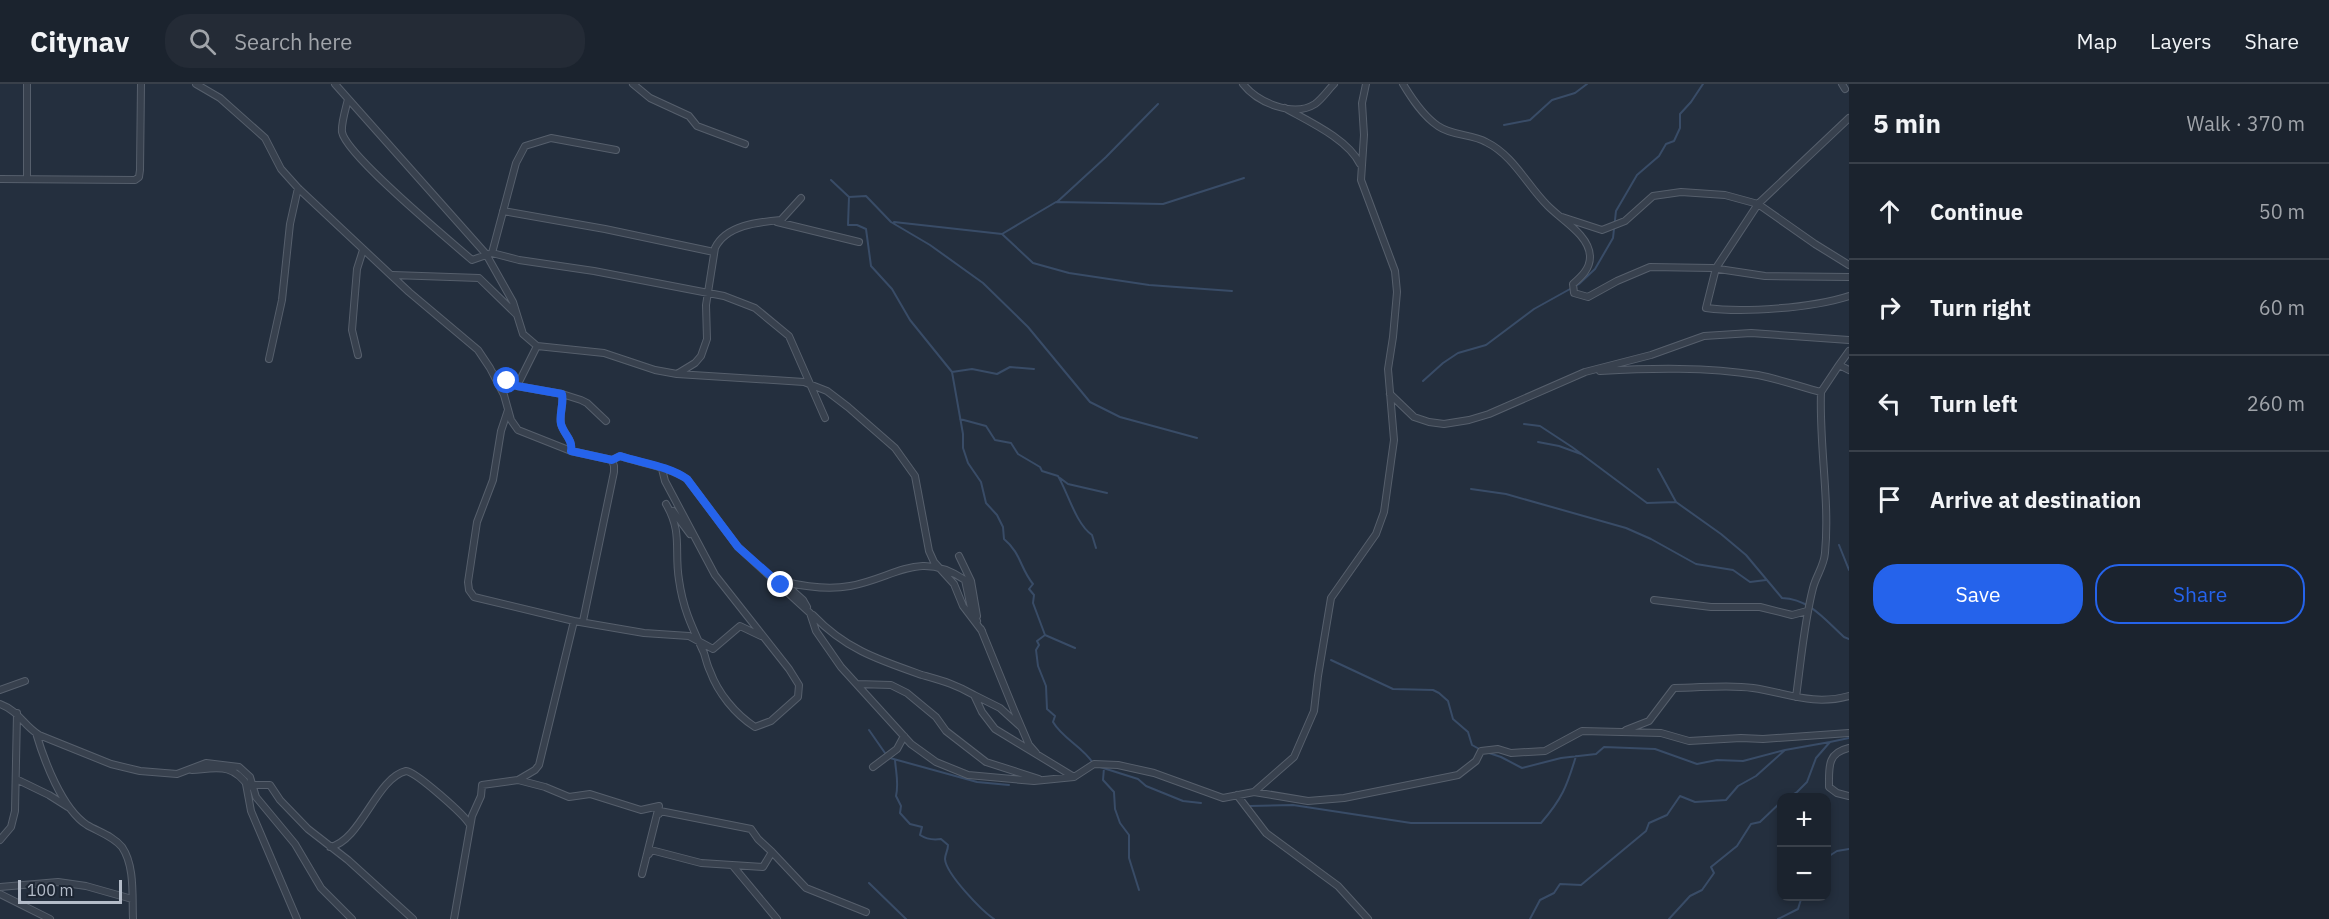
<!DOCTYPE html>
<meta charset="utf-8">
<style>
:root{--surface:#1b232e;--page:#242b36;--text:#f1f3f6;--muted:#a0a4aa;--line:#39404a;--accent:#2563eb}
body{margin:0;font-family:"IBM Plex Sans",sans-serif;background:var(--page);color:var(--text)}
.controls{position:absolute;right:18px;bottom:18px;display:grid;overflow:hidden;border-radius:12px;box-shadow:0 3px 9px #0003}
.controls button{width:54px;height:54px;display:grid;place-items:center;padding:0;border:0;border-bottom:2px solid var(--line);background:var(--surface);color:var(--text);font:30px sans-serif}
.scale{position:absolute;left:18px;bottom:15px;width:104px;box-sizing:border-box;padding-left:6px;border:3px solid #b4bcc9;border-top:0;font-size:16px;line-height:21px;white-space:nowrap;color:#b4bcc9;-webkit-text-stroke:4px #1d2633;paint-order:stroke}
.stop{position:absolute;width:18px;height:18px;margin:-14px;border:4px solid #2563eb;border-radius:50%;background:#fff}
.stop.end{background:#2563eb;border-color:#fff;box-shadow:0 2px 6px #0008}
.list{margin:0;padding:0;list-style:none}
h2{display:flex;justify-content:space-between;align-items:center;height:78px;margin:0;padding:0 24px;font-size:26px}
h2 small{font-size:20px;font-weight:400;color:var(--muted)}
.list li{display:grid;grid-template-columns:39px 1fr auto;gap:18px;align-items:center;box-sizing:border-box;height:96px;padding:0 24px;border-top:2px solid var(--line)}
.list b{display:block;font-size:22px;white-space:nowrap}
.list em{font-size:20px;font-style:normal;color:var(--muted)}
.actions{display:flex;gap:12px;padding:18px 24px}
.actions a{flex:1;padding:14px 0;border:2px solid var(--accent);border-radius:24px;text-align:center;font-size:21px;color:var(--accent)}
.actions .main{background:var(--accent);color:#fff}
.icon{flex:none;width:33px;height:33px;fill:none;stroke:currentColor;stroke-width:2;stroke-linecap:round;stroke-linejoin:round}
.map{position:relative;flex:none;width:1849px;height:835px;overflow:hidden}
header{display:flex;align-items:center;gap:36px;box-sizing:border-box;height:84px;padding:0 30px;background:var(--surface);border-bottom:2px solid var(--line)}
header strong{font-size:28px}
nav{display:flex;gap:33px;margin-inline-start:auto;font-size:21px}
.search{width:420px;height:54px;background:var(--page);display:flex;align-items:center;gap:15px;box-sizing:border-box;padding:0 21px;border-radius:24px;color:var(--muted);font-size:22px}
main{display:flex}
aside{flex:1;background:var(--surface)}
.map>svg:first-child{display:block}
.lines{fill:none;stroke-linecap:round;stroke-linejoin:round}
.stream{stroke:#394c67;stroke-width:2}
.street-casing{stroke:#565f6c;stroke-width:8}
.street{stroke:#38414e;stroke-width:6}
.route{stroke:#2563eb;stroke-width:8}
</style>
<header>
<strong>Citynav</strong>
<div class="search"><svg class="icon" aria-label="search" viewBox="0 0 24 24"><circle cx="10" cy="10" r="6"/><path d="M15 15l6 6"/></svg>Search here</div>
<nav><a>Map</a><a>Layers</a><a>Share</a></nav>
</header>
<main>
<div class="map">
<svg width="1849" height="835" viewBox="0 0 1849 835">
<rect width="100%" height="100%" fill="#242f3e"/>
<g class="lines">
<path class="stream" d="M 1504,41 L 1530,36 L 1552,16 L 1575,9 L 1587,0
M 831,96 L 849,113 L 866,112 L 891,138 L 930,161 L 983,199 L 1028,243 L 1090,318 L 1120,333 L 1197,354
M 849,113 L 848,141 L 857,141 L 866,145 L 871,182 L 892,205 L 910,236 L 952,288 L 972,285 L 997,290 L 1010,283 L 1034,285
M 1057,118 L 1106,73 L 1158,20
M 894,138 L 1002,150 L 1033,179 L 1069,189 L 1149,201 L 1232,207
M 1002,150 L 1056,118 L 1163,120 L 1244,94
M 952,288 L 963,350 L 963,364 L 968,379 L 981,398 L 986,419 L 997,431 L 1003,443 L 1004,455 C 1021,469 1020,484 1033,500 L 1029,505 L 1034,511 L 1033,519 L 1045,551 L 1075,564
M 1423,297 L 1443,279 L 1458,269 L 1486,261 L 1534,225 L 1579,200 L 1595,185 L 1613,154 L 1616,127 L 1637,91 L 1659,72 L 1666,60 L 1674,57 L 1680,44 L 1680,30 L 1691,18 L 1703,0
M 960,335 L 986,342 L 995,356 L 1011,359 L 1018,370 L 1040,383 L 1042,387 L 1058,392 C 1068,409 1076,440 1092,451 L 1096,464
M 1524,340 L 1540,342 L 1572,363 L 1647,419 L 1676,418
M 1538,358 L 1559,362 L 1581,370
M 1658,385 L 1676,418 L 1721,450 L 1746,471 L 1782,514 C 1810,515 1825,536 1844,553 L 1849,555
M 1060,394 L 1068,400 L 1107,409
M 1471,405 L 1506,410 L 1626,444 L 1651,455 L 1696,480 L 1733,486 L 1750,498 L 1766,496
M 1839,461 L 1849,486
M 1045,551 L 1037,557 L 1039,561 L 1036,566 L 1038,582 L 1046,602 L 1047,625 L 1055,632 L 1053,638 C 1063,655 1082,662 1093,679
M 1331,576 L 1393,605 L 1433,606 L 1439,609 L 1448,617 L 1453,635 L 1468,648 L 1472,661 L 1481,666
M 869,646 L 885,669
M 1486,668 L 1501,673 L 1522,684 L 1561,674 L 1596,670 L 1604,663 L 1655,665 L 1697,680 L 1717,676 L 1743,677 L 1785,666
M 890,674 L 977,698 L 1009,701
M 895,676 C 896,689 899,699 896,712 L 901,722 L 900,729 L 910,740 L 922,743 L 920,751 C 926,755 934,756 941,755 L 948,761 C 948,767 945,770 945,775 C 946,790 982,827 994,835
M 1100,683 L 1138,695 L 1146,702 L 1183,717 L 1201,719
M 1104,684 L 1103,696 L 1114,708 L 1115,725 L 1120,739 L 1129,751 L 1129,774 L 1139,806
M 1787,714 L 1797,708 L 1807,698 L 1816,674 L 1830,658 L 1849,654
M 1250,722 L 1293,721 L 1411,739 L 1541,739 C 1562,715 1567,702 1576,672
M 1826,774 L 1837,767 L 1849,765
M 869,799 L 906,835
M 1530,835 L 1540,816 L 1554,809 L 1560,800 L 1581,801 L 1646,747 L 1649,739 L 1667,731 L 1680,712 L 1695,718 L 1726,716 L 1738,702 L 1756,692 L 1785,666 L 1830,658
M 1669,835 L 1690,812 L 1702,806 L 1714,789 L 1711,783 L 1737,762 L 1751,740 L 1760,738 L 1782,717
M 1778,835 L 1798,825 L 1802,812"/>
<g class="street-casing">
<path id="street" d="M 27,0 L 27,95
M 196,0 L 220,14 L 265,54 L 281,85 L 298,104 L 409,208 L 478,266 L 490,284 L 504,311 L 511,336 L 518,346 L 571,367 L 612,376 L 620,372 C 641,379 669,383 687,395 L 738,463 L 810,529 L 816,547 L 841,583 L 911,660 L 936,678 L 968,691 L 1034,697 L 1074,693
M 335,0 L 486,170 L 513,218 L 523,250 L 537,262 L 517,302
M 633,0 L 650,14 L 689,32 L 697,42 L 745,60
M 1243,0 C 1257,18 1293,34 1315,20 C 1322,15 1328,6 1334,0
M 1403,0 C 1412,15 1423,32 1438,42 C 1452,52 1472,50 1486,58 C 1513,71 1527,101 1547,121 C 1560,135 1590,151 1590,173 C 1590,185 1581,193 1573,200 L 1574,209 L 1588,213 L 1617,197 L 1650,183 L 1712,184 L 1765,192 L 1849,193
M 1842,0 L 1845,5
M 348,15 C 346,24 341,39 342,48 C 346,71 449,156 472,176 L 492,169 L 519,176 L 594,187 L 724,212 L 755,224 L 789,252 L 825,334
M 1285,24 C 1308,37 1348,55 1360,80
M 1849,34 L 1758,120 L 1716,184 L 1706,224 C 1744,229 1812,224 1849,212
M 0,95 L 135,96 L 139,93 L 140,86 L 141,0
M 503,127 L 605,145 L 714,168
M 1562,133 L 1602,146 L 1625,137 L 1653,112 L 1681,108 L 1725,111 L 1758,120 L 1815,160 L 1849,181
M 777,138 L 859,158
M 492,169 L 516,79 L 525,62 L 551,54 L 616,66
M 393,191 L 479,194 L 516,230
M 537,262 L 604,269 L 655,286 L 677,290 L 695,279 L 701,272 L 707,255 L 706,221 L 715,164 C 726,141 758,138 781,136 L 801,114
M 358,271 L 352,246 L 357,185 L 363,166
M 269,275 L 282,216 L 290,140 L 298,104
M 1839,281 L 1849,267
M 1600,287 C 1653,284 1706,283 1758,291 C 1779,295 1801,303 1821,308 L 1839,281 L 1849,286
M 494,290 L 517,302 L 562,310 L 581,316 L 587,319 L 606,337
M 677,290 L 804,298 L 827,307 L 848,323 L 895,364 L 915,392 L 929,467 L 934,478 L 954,500 L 963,522 L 982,547
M 562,310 C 564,320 559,330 561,340 C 564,351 573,355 571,367
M 1390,310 L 1414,333 L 1429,338 L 1444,340 L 1469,336 L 1489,330 L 1585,288 L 1651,271 L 1704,252 L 1751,249 L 1849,256
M 508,326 L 501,347 L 493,396 L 477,438 L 468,498 L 469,506 L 474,513 L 574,537 L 644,549 L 689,552 L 713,565 L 740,542 L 761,552
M 662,385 L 665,397 L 715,491 L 789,585 L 799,601 L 798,613 L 771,637 L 755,643 C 735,630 718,609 710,587 C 707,581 706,575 704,569 C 692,543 683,525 679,496 C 674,466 683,449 666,420
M 673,427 L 690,450
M 959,472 L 971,497 L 977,532
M 776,492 L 803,516 L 807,523
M 785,498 C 807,503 828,506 850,502 C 895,494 919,465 965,496 L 971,524 L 977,537
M 1654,516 L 1711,523 L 1760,523 L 1792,531 L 1807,527
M 813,531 C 845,565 879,576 922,591 C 943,597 955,600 974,611
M 583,537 L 614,388 L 614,382 L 612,376
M 981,545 L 1014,626 L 1029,661 L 1036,669
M 857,600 L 891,601 L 907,609 L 936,633 L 946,647 L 986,678 L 1039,695
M 0,606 L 25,597
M 1796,613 C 1801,577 1804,539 1813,504 C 1816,492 1824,482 1825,469 C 1830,416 1819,362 1821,308
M 0,620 C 19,627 23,641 39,651 L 111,680 L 140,687 L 177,690 L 206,679 L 239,683 L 250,693 L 256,713 L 295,760 L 321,804 L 352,835
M 1021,643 L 1000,624 L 974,611 L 982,628 L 995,645 L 1074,693 L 1094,680 L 1118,681 L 1154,689 L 1223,714 L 1254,708 L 1294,673 L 1314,627 L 1318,592 L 1331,514 L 1376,450 L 1384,428 L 1394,356 L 1388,285 L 1393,253 L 1397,208 L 1395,187 L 1361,96 L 1364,51 L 1362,19 L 1366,0
M 1626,646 L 1649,637 L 1674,604 C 1700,604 1728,600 1753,604 C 1787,609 1813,622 1849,612
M 36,649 C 44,676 62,725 87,741 C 99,748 113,752 122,763 C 135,782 132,812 133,835
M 1849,664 C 1827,669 1829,683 1829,703 L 1837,709 L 1849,712
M 873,683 L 897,665 L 904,652
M 192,686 C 219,684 232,679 249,703
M 16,695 L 49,711 L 68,723
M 518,696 L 535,686 L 539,681 L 574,537
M 246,700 L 251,727 L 297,835
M 253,701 L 270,701 L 280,716 L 308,745 L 348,776 L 413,835
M 1254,708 L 1308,717 L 1344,714 L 1458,691 L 1476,677 L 1481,667 L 1498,665 L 1511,669 L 1545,667 L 1582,647 L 1661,649 L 1689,657 L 1741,654 L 1763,655 L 1849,649
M 1237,711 L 1266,749 L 1338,802 L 1368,835
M 659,730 L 660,727 L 751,745 L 758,755 L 772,768
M 0,756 L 11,743 L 15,727 L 17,629
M 330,763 C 361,757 376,694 406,687 C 416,688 465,731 470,741
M 649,770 L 651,766 L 701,779 L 763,783 L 772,768 L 806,804 L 866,828
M 733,782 L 777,835
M 0,803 L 58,798 L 86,802 L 132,815
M 0,810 L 50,835
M 454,835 L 472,732 L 481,712 L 482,701 L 518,696 L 545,703 L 569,713 L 590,710 L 641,726 L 659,722 L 642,790"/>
</g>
<use href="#street" class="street"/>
</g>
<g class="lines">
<path class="route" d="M 507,297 L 517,302 L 562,310 C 564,320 559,330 561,340 C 564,351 573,355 571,367 L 612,376 L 620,372 C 642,379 668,382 687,395 L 738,463 L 781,501"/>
</g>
</svg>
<div class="controls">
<button>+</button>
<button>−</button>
</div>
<div class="scale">100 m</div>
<div class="stop" style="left:507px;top:297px"></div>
<div class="stop end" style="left:781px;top:501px"></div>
</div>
<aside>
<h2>5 min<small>Walk · 370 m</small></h2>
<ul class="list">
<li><svg class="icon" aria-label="ahead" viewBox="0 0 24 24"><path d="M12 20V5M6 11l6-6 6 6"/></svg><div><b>Continue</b></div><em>50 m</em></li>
<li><svg class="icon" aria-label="right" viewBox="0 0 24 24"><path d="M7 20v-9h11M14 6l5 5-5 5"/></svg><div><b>Turn right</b></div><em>60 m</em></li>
<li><svg class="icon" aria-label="left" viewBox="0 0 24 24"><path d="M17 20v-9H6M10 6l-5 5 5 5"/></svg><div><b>Turn left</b></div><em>260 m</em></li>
<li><svg class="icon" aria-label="arrive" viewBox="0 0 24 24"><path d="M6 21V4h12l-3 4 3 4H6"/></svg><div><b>Arrive at destination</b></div></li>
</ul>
<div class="actions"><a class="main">Save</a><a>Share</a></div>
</aside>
</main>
